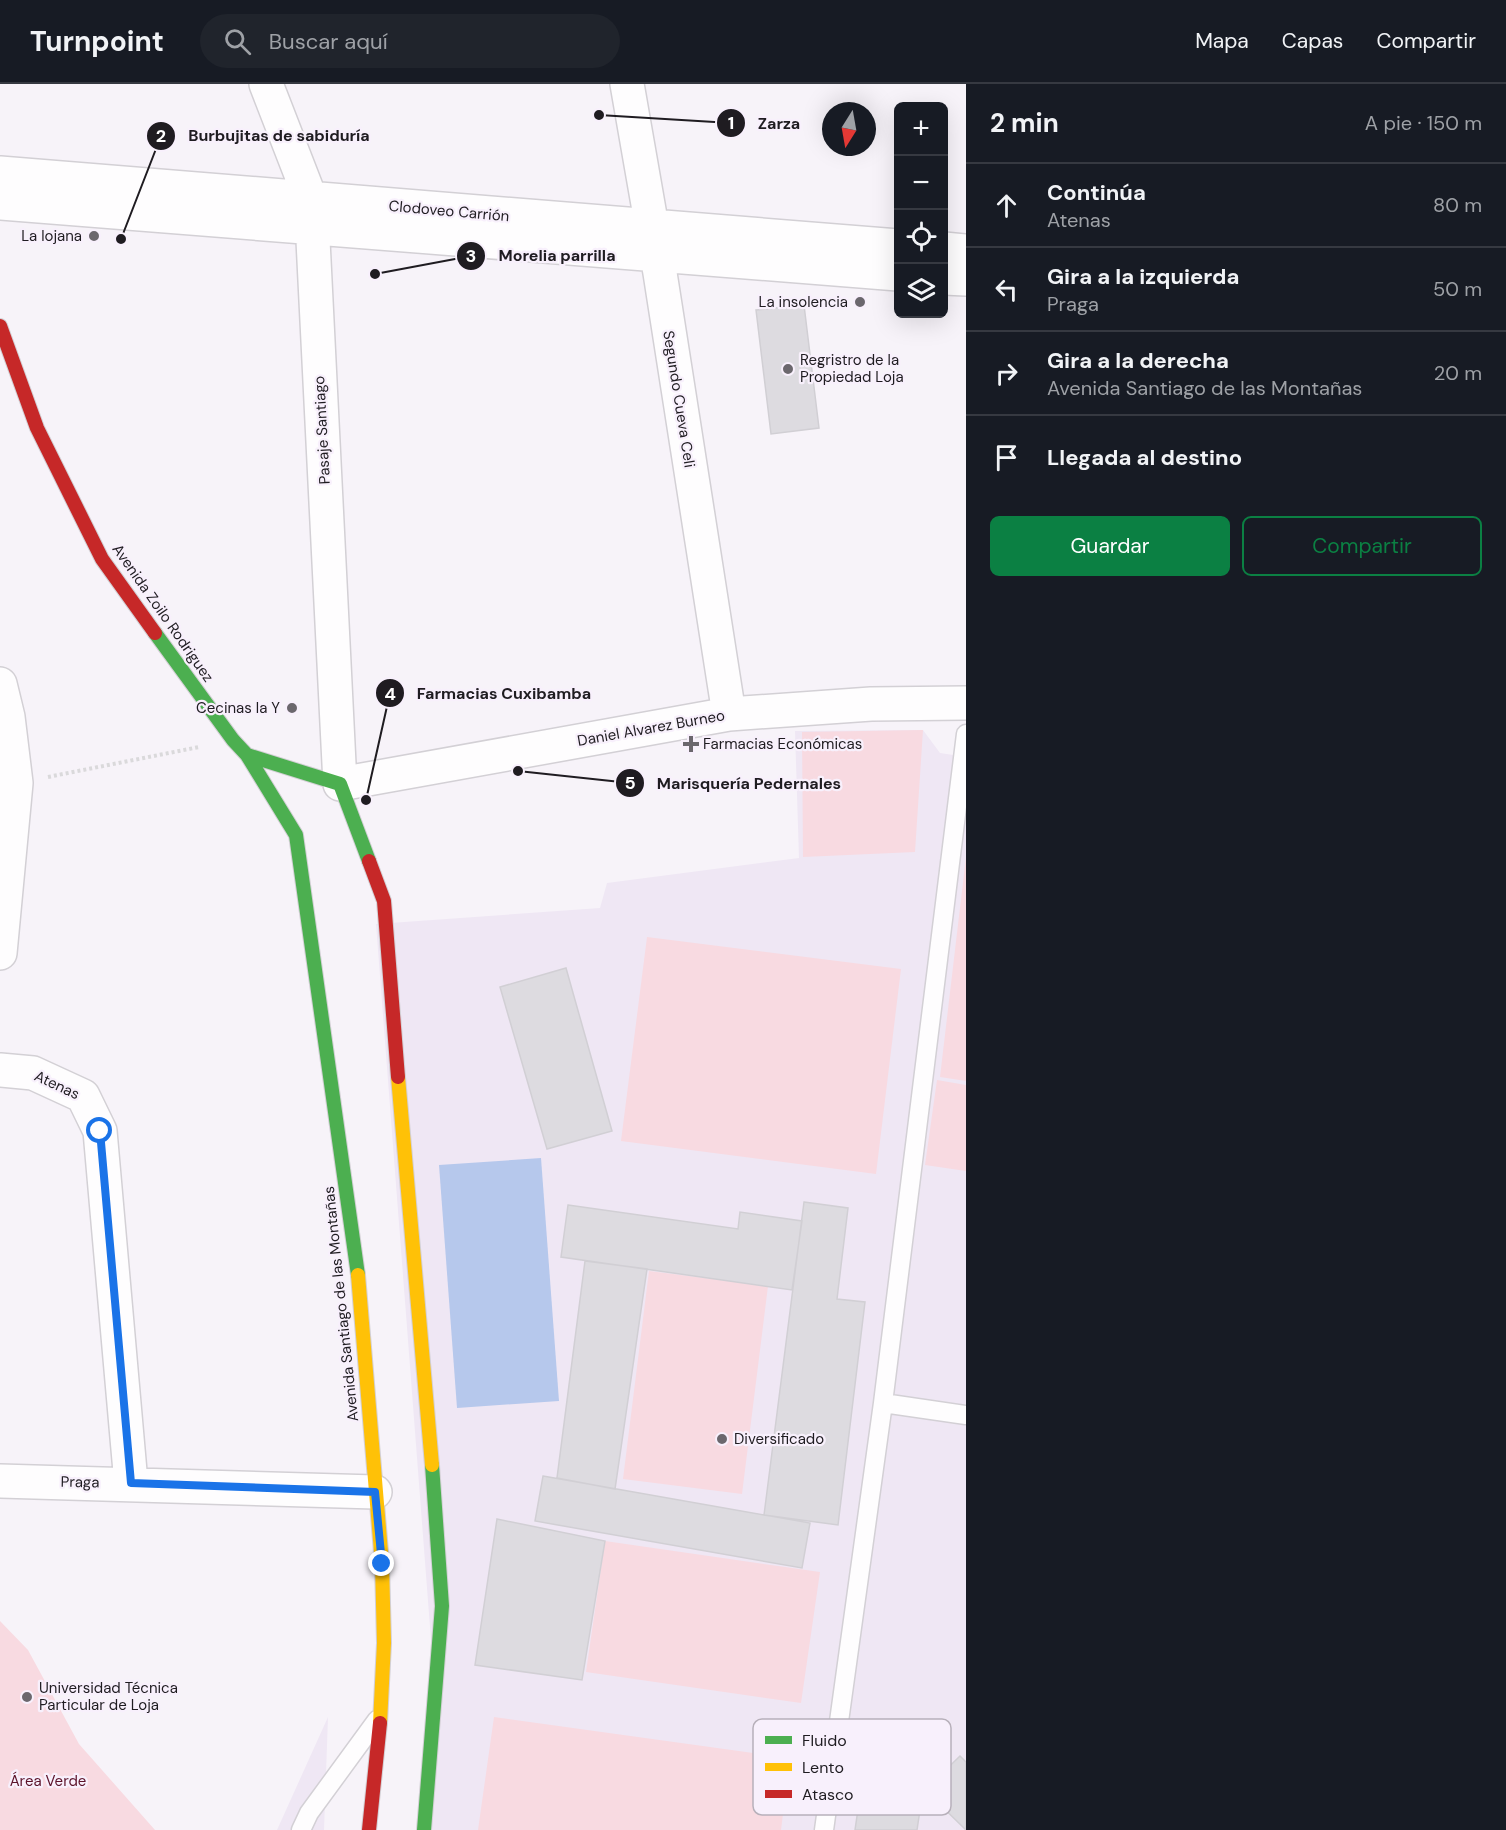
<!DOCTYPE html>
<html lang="es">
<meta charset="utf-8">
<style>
:root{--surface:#171b24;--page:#20242c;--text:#f1f3f6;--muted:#9ea1a6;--line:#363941;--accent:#0b8043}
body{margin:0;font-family:"DM Sans",sans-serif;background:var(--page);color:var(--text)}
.controls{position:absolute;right:18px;top:18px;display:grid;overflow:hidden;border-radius:9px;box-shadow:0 6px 24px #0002}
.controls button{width:54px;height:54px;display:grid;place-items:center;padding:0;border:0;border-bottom:2px solid var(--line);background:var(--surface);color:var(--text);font:30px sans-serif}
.compass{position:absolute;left:822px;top:18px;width:54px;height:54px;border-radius:50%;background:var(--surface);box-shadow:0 6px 24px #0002;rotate:191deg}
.stop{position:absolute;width:18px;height:18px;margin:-14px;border:4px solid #1a73e8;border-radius:50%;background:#fff}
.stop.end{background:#1a73e8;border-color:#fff;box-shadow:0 2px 6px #0008}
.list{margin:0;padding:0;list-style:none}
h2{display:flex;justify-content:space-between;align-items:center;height:78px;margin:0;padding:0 24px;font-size:26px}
h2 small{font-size:20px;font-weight:400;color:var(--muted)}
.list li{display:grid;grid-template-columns:39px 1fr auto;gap:18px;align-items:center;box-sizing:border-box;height:84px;padding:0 24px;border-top:2px solid var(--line)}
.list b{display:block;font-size:22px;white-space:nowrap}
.list p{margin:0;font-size:20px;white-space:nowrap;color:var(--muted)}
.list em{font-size:20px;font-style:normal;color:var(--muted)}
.actions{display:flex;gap:12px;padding:18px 24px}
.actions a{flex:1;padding:14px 0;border:2px solid var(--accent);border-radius:9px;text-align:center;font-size:21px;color:var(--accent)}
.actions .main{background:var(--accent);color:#fff}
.icon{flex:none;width:33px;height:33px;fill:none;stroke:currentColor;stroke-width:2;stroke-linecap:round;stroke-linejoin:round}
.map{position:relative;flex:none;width:966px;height:1746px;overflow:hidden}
header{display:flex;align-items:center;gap:36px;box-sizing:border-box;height:84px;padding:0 30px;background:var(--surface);border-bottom:2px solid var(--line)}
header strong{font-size:28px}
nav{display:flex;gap:33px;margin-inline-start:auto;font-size:21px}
.search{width:420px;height:54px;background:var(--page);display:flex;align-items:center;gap:15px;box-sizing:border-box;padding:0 21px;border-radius:33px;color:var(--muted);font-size:22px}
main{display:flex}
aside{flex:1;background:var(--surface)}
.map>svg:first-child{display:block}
.built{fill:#efe7f4}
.green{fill:#f8dae1}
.water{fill:#b6c8ec}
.building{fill:#dddbe0;stroke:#d1cfd4;stroke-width:1.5}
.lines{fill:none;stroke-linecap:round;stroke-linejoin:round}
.lane-casing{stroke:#d3d0d5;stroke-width:21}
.street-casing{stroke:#d3d0d5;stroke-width:36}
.fast-casing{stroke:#d3d0d5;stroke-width:16}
.slow-casing{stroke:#d3d0d5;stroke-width:16}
.jam-casing{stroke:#d3d0d5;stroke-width:16}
.path{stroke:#dad9db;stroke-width:4;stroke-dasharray:3 3;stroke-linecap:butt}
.lane{stroke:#fefdfe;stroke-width:18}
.street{stroke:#fefdfe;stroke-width:33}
.fast{stroke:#4caf50;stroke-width:14}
.slow{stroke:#ffc107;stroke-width:14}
.jam{stroke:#c62828;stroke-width:14}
.route{stroke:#1a73e8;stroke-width:8}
.poi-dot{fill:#6b676d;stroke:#f8f0fc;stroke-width:2}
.labels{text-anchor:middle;stroke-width:4.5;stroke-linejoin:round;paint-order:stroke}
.street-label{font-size:15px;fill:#1f1c21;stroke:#f8f0fc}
.poi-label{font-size:15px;fill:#1f1c21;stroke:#f8f0fc;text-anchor:start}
.park-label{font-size:15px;fill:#5c132a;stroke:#f8f0fc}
.key{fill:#f8f0fc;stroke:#b7b0ba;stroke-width:1.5}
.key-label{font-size:16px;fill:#1f1c21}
.leader{fill:none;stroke:#1f1c21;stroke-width:2}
.callout-dot{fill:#1f1c21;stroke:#f8f0fc;stroke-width:2}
.mark-label{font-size:18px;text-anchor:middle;font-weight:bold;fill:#fff}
.callout-label{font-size:16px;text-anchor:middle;font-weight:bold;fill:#1f1c21;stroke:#f8f0fc;stroke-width:4.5;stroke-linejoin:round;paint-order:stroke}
</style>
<header>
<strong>Turnpoint</strong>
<div class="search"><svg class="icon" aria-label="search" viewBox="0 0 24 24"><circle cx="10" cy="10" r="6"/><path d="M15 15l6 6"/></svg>Buscar aquí</div>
<nav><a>Mapa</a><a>Capas</a><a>Compartir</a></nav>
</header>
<main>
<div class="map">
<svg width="966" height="1746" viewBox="0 0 966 1746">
<rect width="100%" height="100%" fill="#f7f3f9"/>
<path class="built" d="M 923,646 L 940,669 L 966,673 L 966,1746 L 417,1746 L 432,1569 L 376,840 L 600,824 L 607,799 L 799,774 L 795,647 Z
M 328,1633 L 324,1746 L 277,1746 Z"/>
<path class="green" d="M 923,646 L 915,768 L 803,773 L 802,648 Z
M 966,773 L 966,997 L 940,993 Z
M 647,853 L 901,885 L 876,1090 L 621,1057 Z
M 937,996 L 966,1001 L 966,1087 L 925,1081 Z
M 649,1187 L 768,1202 L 742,1410 L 623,1395 Z
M 605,1457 L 820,1488 L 801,1619 L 586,1588 Z
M 0,1537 L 28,1566 L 79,1660 L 155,1746 L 0,1746 Z
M 494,1633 L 790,1674 L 781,1746 L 478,1746 Z"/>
<path class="water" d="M 541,1074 L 559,1317 L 457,1324 L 439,1081 Z"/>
<path class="building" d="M 804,221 L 819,344 L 771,350 L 756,226 Z
M 566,884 L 612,1047 L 547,1065 L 500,903 Z
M 804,1118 L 848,1124 L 837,1215 L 865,1218 L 838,1441 L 764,1431 Z
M 568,1121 L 738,1145 L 740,1128 L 802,1137 L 792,1206 L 561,1173 Z
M 585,1177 L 647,1185 L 615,1405 L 557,1394 Z
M 543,1392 L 810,1439 L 802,1484 L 535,1437 Z
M 497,1435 L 605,1457 L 582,1596 L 475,1581 Z
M 869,1650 L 930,1659 L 917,1746 L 855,1746 Z
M 960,1672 L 966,1678 L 966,1746 L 925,1706 Z"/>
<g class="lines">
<g class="lane-casing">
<path id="lane" d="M 883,1319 L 966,1331
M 301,1746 L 309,1729 L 377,1636
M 824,1746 L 883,1319 L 966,650"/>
</g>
<g class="street-casing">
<path id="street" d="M 266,0 L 311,116 L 340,700 L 729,630 L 871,620 L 966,619
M 627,0 L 660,189 L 729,630
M 0,89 L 898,162
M 0,119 L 898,190
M 944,165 L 966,167
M 944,194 L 966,195
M 0,600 L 8,633 L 16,699 L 0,869
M 0,986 L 33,989 L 83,1012 L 100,1047 L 131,1399
M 0,1397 L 375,1408"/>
</g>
<g class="fast-casing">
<path id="fast" d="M 155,549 L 233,656 L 247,671 L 340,700 L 369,777
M 247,671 L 296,751 L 358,1191
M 424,1746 L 442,1522 L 432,1381"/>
</g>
<g class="slow-casing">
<path id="slow" d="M 398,993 L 432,1381
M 358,1191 L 382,1480 L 384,1559 L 380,1639"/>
</g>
<g class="jam-casing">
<path id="jam" d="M 0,242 L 37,344 L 102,475 L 155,549
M 369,777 L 384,817 L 398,993
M 369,1746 L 380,1639"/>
</g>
<path class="path" d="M 48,693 L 199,663"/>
<use href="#lane" class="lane"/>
<use href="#street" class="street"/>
<use href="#fast" class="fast"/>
<use href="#slow" class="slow"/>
<use href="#jam" class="jam"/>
</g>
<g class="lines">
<path class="route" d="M 100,1047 L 131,1399 L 375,1408 L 382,1480"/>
</g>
<g class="poi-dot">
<circle cx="94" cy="152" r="6"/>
<circle cx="860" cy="218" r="6"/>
<circle cx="788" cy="285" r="6"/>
<circle cx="292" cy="624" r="6"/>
<path d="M688 651h6v6h6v6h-6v6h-6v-6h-6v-6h6z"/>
<circle cx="722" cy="1355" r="6"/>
<circle cx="27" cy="1613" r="6"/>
</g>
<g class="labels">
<g class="street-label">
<text transform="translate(449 127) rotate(5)" y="5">Clodoveo Carrión</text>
<text transform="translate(679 315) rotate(81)" y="5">Segundo Cueva Celi</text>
<text transform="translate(322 346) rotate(-93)" y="5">Pasaje Santiago</text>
<text transform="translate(163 529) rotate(55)" y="5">Avenida Zoilo Rodriguez</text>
<text transform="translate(651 644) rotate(-10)" y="5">Daniel Alvarez Burneo</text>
<text transform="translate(57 1001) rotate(25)" y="5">Atenas</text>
<text transform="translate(341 1220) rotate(-96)" y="5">Avenida Santiago de las Montañas</text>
<text transform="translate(80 1398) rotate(1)" y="5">Praga</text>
</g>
<g class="poi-label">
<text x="82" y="157" text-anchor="end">La lojana</text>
<text x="848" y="223" text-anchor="end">La insolencia</text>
<text x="800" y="281">Regristro de la<tspan x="800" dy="17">Propiedad Loja</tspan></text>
<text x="280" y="629" text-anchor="end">Cecinas la Y</text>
<text x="703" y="665">Farmacias Económicas</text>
<text x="734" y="1360">Diversificado</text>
<text x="39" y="1609">Universidad Técnica<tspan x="39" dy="17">Particular de Loja</tspan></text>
</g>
<g class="park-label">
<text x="48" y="1702">Área Verde</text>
</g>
</g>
<rect x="753" y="1635" width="198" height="96" rx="9" class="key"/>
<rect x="765" y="1652" width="27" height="8" fill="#4caf50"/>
<rect x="765" y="1679" width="27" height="8" fill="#ffc107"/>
<rect x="765" y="1706" width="27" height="8" fill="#c62828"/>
<g class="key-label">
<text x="802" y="1662">Fluido</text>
<text x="802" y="1689">Lento</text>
<text x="802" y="1716">Atasco</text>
</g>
<path class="leader" d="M599 31L731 39M121 155L161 52M375 190L471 172M366 716L390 609M518 687L630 699"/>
<g class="callout-dot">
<circle cx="599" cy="31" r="6"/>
<circle cx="121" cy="155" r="6"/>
<circle cx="375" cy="190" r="6"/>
<circle cx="366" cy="716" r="6"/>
<circle cx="518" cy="687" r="6"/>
<circle cx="731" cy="39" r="15"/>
<circle cx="161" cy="52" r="15"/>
<circle cx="471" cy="172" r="15"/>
<circle cx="390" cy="609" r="15"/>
<circle cx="630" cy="699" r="15"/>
</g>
<g class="mark-label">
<text x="731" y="45">1</text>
<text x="161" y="58">2</text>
<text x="471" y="178">3</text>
<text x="390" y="616">4</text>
<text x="630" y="705">5</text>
</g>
<g class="callout-label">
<text x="779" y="45">Zarza</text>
<text x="279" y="57">Burbujitas de sabiduría</text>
<text x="557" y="177">Morelia parrilla</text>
<text x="504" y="615">Farmacias Cuxibamba</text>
<text x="749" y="705">Marisquería Pedernales</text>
</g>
</svg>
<div class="controls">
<button>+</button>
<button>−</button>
<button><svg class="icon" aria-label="locate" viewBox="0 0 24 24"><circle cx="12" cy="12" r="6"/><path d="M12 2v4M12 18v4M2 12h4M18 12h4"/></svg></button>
<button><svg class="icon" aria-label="layers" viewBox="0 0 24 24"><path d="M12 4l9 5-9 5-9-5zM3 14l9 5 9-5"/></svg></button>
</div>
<svg class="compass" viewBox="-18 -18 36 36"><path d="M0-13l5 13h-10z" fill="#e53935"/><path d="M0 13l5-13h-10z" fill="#9ea1a6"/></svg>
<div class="stop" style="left:100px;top:1047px"></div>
<div class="stop end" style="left:382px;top:1480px"></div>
</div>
<aside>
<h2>2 min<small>A pie · 150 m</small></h2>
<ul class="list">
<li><svg class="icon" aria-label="ahead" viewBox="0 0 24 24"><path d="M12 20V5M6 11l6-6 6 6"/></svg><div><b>Continúa</b><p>Atenas</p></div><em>80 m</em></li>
<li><svg class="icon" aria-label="left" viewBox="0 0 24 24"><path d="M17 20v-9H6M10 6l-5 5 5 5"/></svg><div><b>Gira a la izquierda</b><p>Praga</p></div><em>50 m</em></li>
<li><svg class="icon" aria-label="right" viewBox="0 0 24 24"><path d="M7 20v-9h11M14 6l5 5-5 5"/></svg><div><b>Gira a la derecha</b><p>Avenida Santiago de las Montañas</p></div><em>20 m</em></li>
<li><svg class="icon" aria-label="arrive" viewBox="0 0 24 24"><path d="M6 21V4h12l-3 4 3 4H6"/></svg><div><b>Llegada al destino</b></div></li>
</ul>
<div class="actions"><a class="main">Guardar</a><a>Compartir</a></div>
</aside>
</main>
